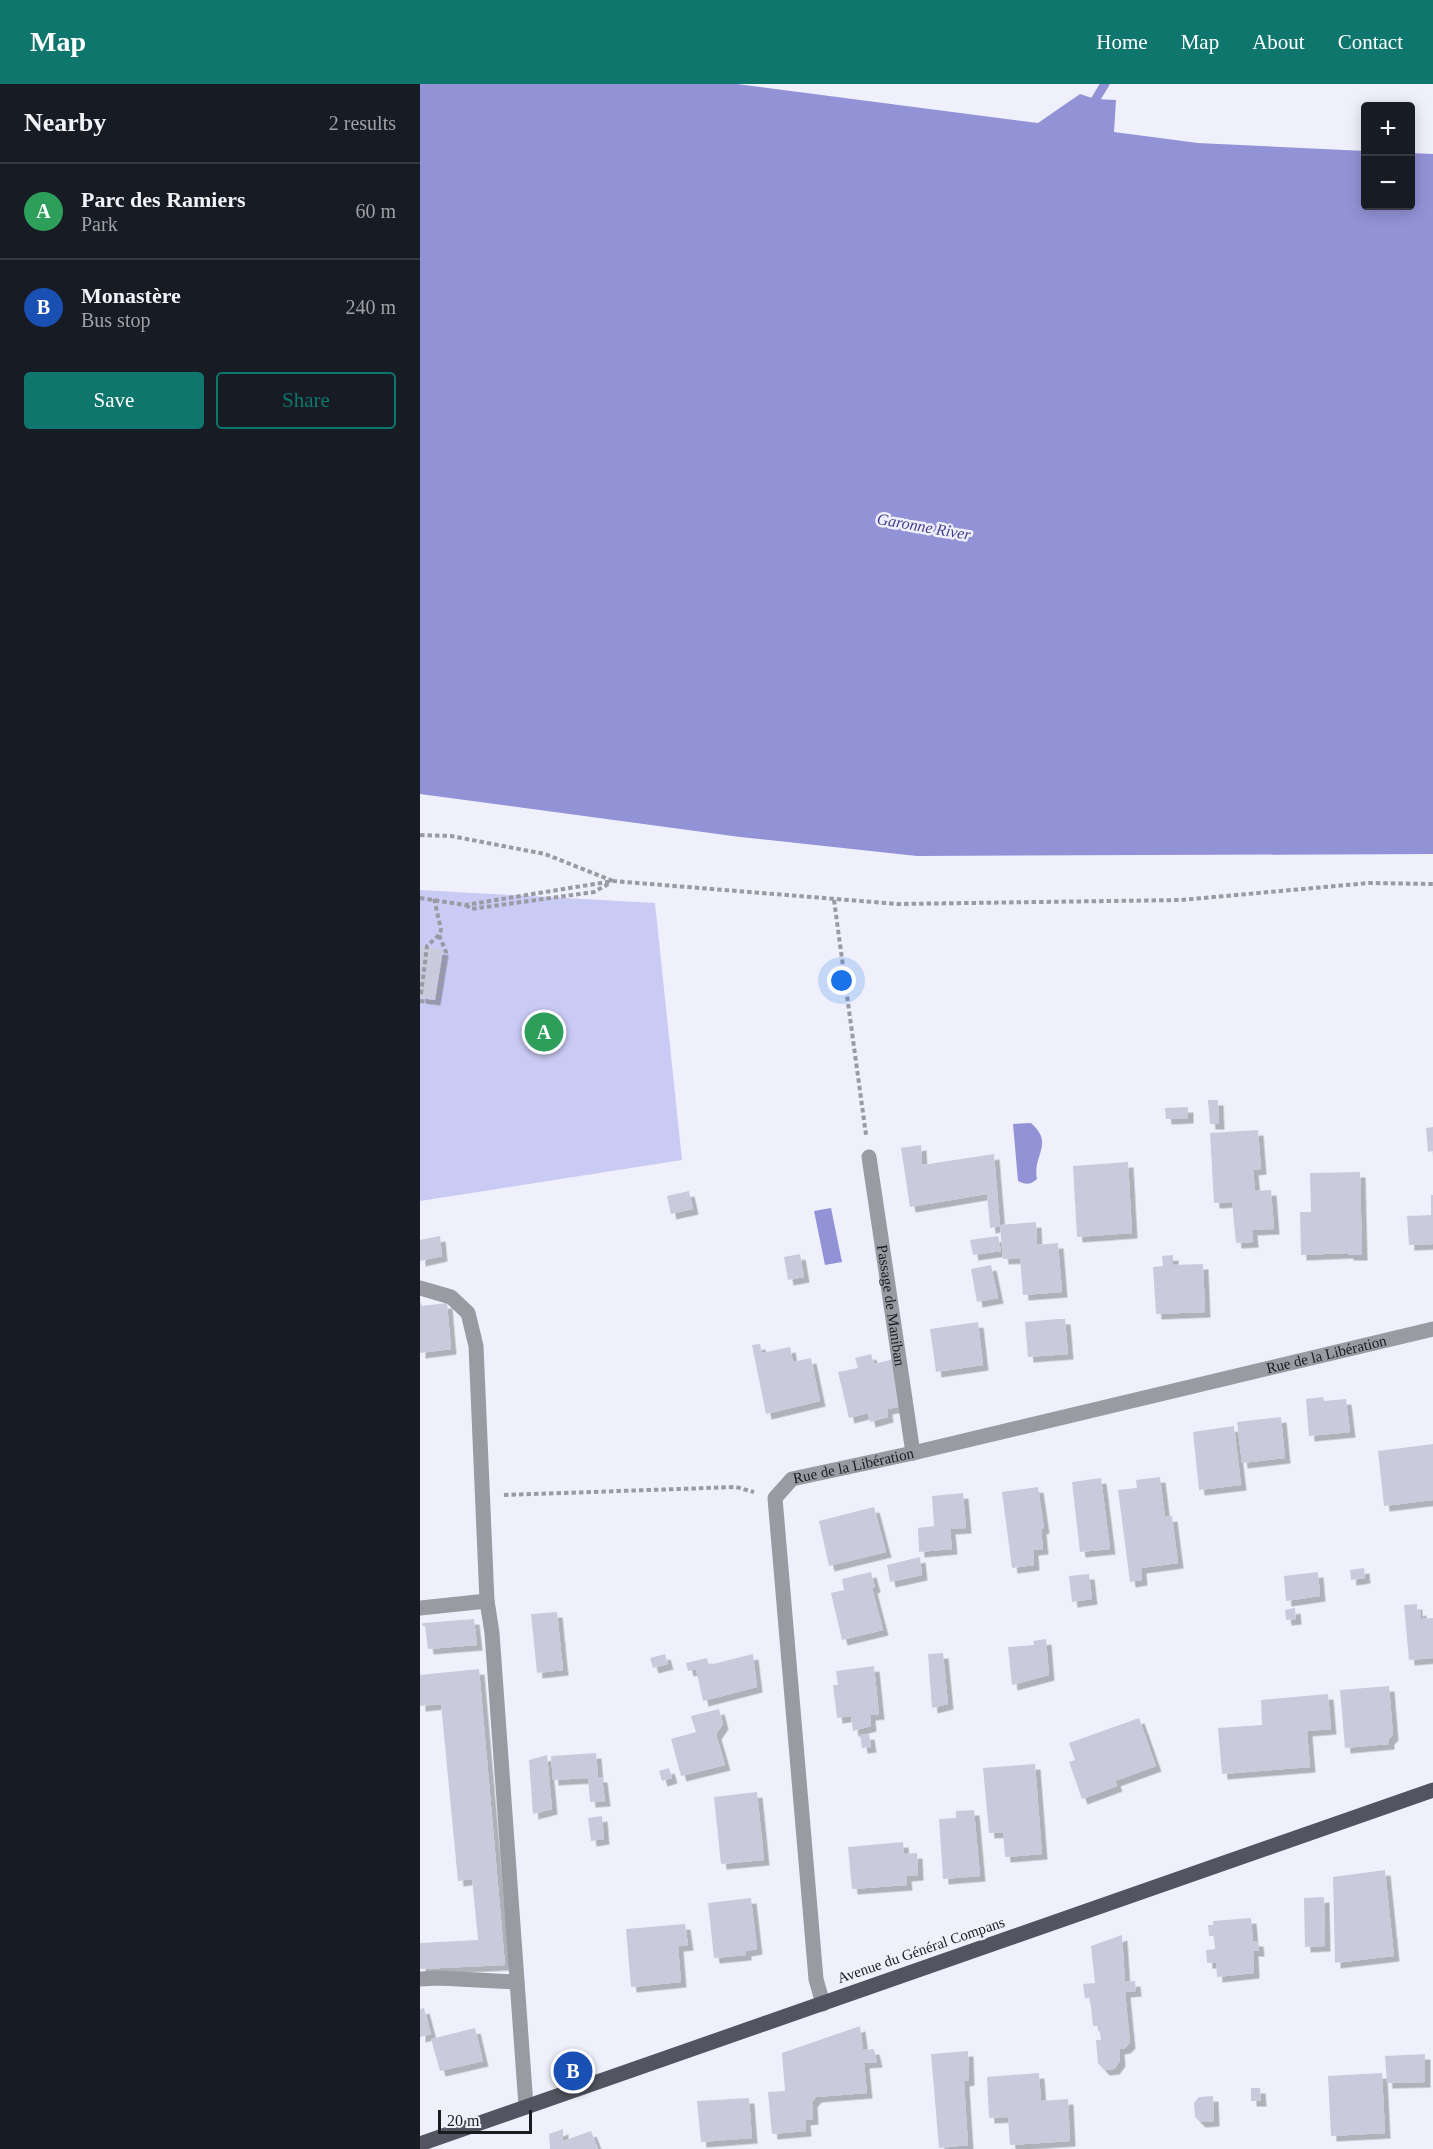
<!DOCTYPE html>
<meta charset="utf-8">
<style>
:root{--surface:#171b24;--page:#242831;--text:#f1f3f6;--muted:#9ea1a6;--line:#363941;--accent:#0f766e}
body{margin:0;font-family:"Times New Roman",serif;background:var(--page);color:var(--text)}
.controls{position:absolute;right:18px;top:18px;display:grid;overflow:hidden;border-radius:6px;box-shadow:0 3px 15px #0003}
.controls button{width:54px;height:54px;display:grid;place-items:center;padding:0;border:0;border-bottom:2px solid var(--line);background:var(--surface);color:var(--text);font:30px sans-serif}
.scale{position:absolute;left:18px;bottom:15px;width:94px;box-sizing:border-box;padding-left:6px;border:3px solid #1b1b22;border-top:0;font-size:16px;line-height:21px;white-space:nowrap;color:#1b1b22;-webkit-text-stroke:4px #f0f0fc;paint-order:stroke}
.you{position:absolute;left:422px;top:897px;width:21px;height:21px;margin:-15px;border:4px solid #fff;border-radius:50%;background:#1a73e8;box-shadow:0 0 0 9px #1a73e833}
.badge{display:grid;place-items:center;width:39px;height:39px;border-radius:50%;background:var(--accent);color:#fff;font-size:20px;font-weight:700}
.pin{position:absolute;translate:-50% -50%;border:3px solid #fff;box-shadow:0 2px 6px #0006}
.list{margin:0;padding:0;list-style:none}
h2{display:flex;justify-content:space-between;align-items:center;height:78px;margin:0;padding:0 24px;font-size:26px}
h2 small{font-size:20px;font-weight:400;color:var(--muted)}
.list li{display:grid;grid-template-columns:39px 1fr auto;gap:18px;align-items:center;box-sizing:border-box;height:96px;padding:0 24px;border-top:2px solid var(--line)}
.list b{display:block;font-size:22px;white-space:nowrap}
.list p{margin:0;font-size:20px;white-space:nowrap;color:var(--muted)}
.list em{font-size:20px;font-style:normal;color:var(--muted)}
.actions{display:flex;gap:12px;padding:18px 24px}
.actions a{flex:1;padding:14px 0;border:2px solid var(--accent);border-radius:6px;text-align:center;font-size:21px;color:var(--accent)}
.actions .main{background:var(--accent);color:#fff}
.map{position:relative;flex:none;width:1013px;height:2065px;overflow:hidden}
header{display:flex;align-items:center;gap:36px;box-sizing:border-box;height:84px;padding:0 30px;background:var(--accent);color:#fff}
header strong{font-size:28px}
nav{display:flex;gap:33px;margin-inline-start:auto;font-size:21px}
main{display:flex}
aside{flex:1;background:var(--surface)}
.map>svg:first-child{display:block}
.green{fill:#cacbf5}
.water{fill:#9292d6}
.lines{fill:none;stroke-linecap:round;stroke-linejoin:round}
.stream{stroke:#9292d6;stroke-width:9}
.building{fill:#cacadd;filter:url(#shadow)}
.path{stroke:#9a9aa4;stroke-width:4;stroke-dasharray:4.5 3;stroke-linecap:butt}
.minor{stroke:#9a9aa2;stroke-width:15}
.major{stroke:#535361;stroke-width:15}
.labels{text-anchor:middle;stroke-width:5;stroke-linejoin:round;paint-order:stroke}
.street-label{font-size:15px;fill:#1b1b22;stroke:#f0f0fc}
.water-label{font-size:16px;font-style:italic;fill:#453c8e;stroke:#f0f0fc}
</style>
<header>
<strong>Map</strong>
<nav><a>Home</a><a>Map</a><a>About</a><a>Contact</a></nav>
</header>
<main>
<aside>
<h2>Nearby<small>2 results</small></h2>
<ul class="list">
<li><span class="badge" style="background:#2e9e5b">A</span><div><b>Parc des Ramiers</b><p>Park</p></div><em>60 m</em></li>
<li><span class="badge" style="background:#1a4fb4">B</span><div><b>Monastère</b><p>Bus stop</p></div><em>240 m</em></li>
</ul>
<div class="actions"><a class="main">Save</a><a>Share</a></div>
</aside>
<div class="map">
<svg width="1013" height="2065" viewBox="0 0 1013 2065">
<defs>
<filter id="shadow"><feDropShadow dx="5.5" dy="5.5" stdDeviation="0" flood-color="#0004"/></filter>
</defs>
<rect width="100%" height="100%" fill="#f0f0fc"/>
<path class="green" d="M 0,806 L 235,819 L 262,1076 L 0,1117 Z"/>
<path class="water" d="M 0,0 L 317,0 L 618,39 L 660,10 L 675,15 L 696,16 L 694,48 L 778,59 L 945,67 L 946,122 L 990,122 L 991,69 L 1013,70 L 1013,770 L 497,772 L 320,753 L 0,710 Z
M 611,1039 C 635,1060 612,1071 617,1095 C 610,1101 606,1101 598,1097 L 593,1040 Z
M 411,1124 L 422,1178 L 405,1181 L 394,1127 Z"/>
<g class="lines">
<path class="stream" d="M 669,26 L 685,0"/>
</g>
<path class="building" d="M 0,862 L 23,866 L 15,916 L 0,914 Z
M 788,1016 L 798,1016 L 799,1040 L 790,1040 Z
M 768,1023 L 768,1034 L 746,1035 L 745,1024 Z
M 1013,1043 L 1013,1067 L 1008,1068 L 1006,1044 Z
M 838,1046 L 841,1085 L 833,1086 L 835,1107 L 851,1106 L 854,1145 L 832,1146 L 833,1158 L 816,1159 L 812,1118 L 794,1119 L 790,1049 Z
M 501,1061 L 502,1081 L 574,1070 L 580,1142 L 570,1144 L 567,1110 L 490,1123 L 481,1064 Z
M 708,1078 L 712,1149 L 657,1153 L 653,1082 Z
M 940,1088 L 942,1171 L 928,1171 L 928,1169 L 881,1171 L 880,1128 L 891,1128 L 890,1089 Z
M 269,1107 L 273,1125 L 251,1130 L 247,1112 Z
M 1011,1111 L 1013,1111 L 1013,1160 L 989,1161 L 987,1132 L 1011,1131 Z
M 616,1138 L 617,1161 L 638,1159 L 642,1208 L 603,1211 L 600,1174 L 583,1175 L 580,1141 Z
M 20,1152 L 22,1172 L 0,1177 L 0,1156 Z
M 578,1152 L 581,1167 L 553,1171 L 550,1156 Z
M 380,1170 L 384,1193 L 368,1196 L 364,1173 Z
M 753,1171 L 753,1181 L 783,1180 L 785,1228 L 736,1230 L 733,1183 L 743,1182 L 742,1172 Z
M 571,1181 L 578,1214 L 557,1218 L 551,1185 Z
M 0,1217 L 2,1222 L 27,1219 L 31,1265 L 0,1269 Z
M 637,1235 L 645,1235 L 648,1270 L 608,1273 L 605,1238 Z
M 558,1238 L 563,1281 L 516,1288 L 510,1245 Z
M 340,1260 L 342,1269 L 370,1263 L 373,1278 L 391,1274 L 400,1317 L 346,1330 L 332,1261 Z
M 451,1270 L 454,1280 L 477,1274 L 484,1322 L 467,1325 L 468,1333 L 450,1338 L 448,1329 L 429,1334 L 418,1288 L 438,1284 L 435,1274 Z
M 903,1313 L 904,1317 L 926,1315 L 930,1348 L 889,1352 L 886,1315 Z
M 861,1333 L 865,1374 L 822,1379 L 817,1338 Z
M 814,1342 L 821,1401 L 779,1406 L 773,1348 Z
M 1013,1360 L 1013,1416 L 964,1422 L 958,1367 Z
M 740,1393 L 745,1433 L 752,1432 L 758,1479 L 721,1484 L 722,1496 L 710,1498 L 698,1406 L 717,1404 L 716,1396 Z
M 681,1394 L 690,1465 L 660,1468 L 652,1398 Z
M 618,1403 L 624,1444 L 621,1445 L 623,1465 L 613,1466 L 614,1481 L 592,1484 L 582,1408 Z
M 543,1409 L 546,1444 L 530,1445 L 532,1465 L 499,1468 L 498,1444 L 514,1442 L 512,1412 Z
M 454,1423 L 466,1468 L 409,1482 L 399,1437 Z
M 500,1473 L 502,1491 L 470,1498 L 467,1481 Z
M 944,1484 L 945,1494 L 931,1496 L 930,1486 Z
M 451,1488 L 455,1503 L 452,1504 L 463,1546 L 422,1556 L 411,1509 L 424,1506 L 422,1495 Z
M 898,1488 L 900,1512 L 866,1517 L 864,1492 Z
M 669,1490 L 672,1515 L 652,1518 L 649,1492 Z
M 997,1520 L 997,1527 L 1001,1526 L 1001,1535 L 1013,1534 L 1013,1574 L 989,1576 L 984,1521 Z
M 875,1524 L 876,1535 L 866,1536 L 865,1526 Z
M 137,1528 L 143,1586 L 117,1589 L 111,1530 Z
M 54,1535 L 57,1561 L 8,1565 L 5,1542 L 2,1542 L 3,1539 Z
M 626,1555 L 629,1591 L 592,1601 L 588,1563 L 614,1561 L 613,1557 Z
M 523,1569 L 528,1620 L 512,1624 L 508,1570 Z
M 245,1570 L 248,1580 L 233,1584 L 230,1574 Z
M 333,1570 L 337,1603 L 283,1617 L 276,1585 L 268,1587 L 266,1579 L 287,1574 L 289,1581 Z
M 454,1582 L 459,1630 L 450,1631 L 451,1642 L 433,1647 L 431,1632 L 417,1634 L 413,1601 L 418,1601 L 416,1587 Z
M 59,1585 L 85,1881 L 0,1885 L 0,1859 L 58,1856 L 52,1795 L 38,1797 L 21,1620 L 0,1622 L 0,1591 Z
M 969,1602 L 973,1651 L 969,1655 L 969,1660 L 925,1664 L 920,1606 Z
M 908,1610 L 911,1645 L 887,1647 L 890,1683 L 802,1690 L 798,1644 L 842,1641 L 841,1616 Z
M 299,1625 L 303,1640 L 296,1650 L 305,1681 L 261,1692 L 251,1655 L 276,1648 L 271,1632 Z
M 719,1634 L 736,1682 L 695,1697 L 697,1702 L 662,1715 L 649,1678 L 655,1676 L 649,1659 Z
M 449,1650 L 451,1663 L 442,1664 L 440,1651 Z
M 176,1669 L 178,1693 L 182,1693 L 185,1717 L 170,1718 L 168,1694 L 133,1696 L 131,1672 Z
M 127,1671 L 132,1725 L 113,1730 L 109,1676 Z
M 615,1680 L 622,1770 L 585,1773 L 583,1748 L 569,1749 L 563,1684 Z
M 249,1684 L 252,1694 L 242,1697 L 239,1687 Z
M 337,1708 L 344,1776 L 301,1780 L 294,1713 Z
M 554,1726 L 560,1792 L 523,1795 L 519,1735 L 536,1734 L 536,1727 Z
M 182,1732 L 184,1755 L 171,1757 L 168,1734 Z
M 483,1758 L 484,1770 L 497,1769 L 498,1791 L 486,1792 L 487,1801 L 432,1805 L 428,1763 Z
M 965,1786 L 974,1872 L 915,1879 L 913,1793 Z
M 904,1813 L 905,1862 L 885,1863 L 884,1814 Z
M 331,1814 L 337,1865 L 326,1867 L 326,1871 L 294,1874 L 288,1819 Z
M 831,1834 L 833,1857 L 838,1857 L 839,1867 L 833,1867 L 834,1889 L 797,1893 L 796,1879 L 787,1879 L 786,1866 L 795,1865 L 794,1852 L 789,1852 L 788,1841 L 793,1841 L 793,1837 Z
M 265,1840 L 268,1861 L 258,1862 L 261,1898 L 211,1903 L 206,1845 Z
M 702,1851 L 705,1898 L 715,1897 L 716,1907 L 705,1908 L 710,1959 L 705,1964 L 699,1965 L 700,1977 L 694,1985 L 684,1986 L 678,1979 L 676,1956 L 681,1956 L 679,1942 L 673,1942 L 670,1913 L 665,1915 L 663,1900 L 675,1899 L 671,1862 Z
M 4,1924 L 11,1950 L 0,1953 L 0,1925 Z
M 440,1942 L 443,1966 L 454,1965 L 457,1978 L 444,1979 L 447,2009 L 396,2013 L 392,2018 L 393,2035 L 385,2036 L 386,2047 L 352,2050 L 348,2008 L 365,2007 L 362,1969 Z
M 55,1944 L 63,1977 L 20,1987 L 11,1955 Z
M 548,1967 L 549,1996 L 544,1997 L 548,2061 L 519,2064 L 511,1970 Z
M 1005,1970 L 1005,1998 L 967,1999 L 965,1972 Z
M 619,1989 L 621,2017 L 648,2015 L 650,2057 L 590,2061 L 588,2033 L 569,2034 L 567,1993 Z
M 962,1989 L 965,2049 L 911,2052 L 908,1992 Z
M 831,2004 L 840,2004 L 841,2017 L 831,2017 Z
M 793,2012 L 794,2037 L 780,2038 L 775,2033 L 774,2019 L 779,2013 Z
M 329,2014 L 332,2054 L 281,2058 L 277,2017 Z
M 143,2045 L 143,2057 L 171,2047 L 178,2065 L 130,2065 L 129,2050 Z"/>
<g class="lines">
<path class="path" d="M 0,751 L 31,752 L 125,770 L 193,797
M 0,814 L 45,821 L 193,797 L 478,820 L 761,816 L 949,799 L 1013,800
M 414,816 L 446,1051
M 46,821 L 51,825 L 174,808 L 190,799
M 1,910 L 7,862 L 19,851 L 21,846 L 14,814
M 0,917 L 17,919 L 26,868 L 19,851
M 84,1411 L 316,1403 L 334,1408"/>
<g class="minor">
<path id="s1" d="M 449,1073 L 493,1369"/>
<path d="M 0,1204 L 31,1213 L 48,1229 L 56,1262 L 67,1517 L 72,1549 L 106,2022"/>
<path d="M 0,1524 L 67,1517"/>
<path d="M 0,1895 L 19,1894 L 97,1898"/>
<path id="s2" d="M 403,1920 L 396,1895 L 355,1414 L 372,1395 L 493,1369 L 1013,1245"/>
</g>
<path class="major" d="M 0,2060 L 1013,1706"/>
</g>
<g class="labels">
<g class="street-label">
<text dy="5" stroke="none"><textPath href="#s1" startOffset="150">Passage de Maniban</textPath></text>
<text dy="5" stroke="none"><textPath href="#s2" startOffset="1083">Rue de la Libération</textPath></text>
<text dy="5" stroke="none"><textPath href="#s2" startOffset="597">Rue de la Libération</textPath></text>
<text transform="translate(501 1866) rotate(-19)" y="5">Avenue du Général Compans</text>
</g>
<g class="water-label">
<text transform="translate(504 442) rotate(10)" y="6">Garonne River</text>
</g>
</g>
</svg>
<div class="controls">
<button>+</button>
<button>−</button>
</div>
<div class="scale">20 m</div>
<div class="you"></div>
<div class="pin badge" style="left:124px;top:948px;background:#2e9e5b">A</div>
<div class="pin badge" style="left:153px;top:1987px;background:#1a4fb4">B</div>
</div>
</main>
